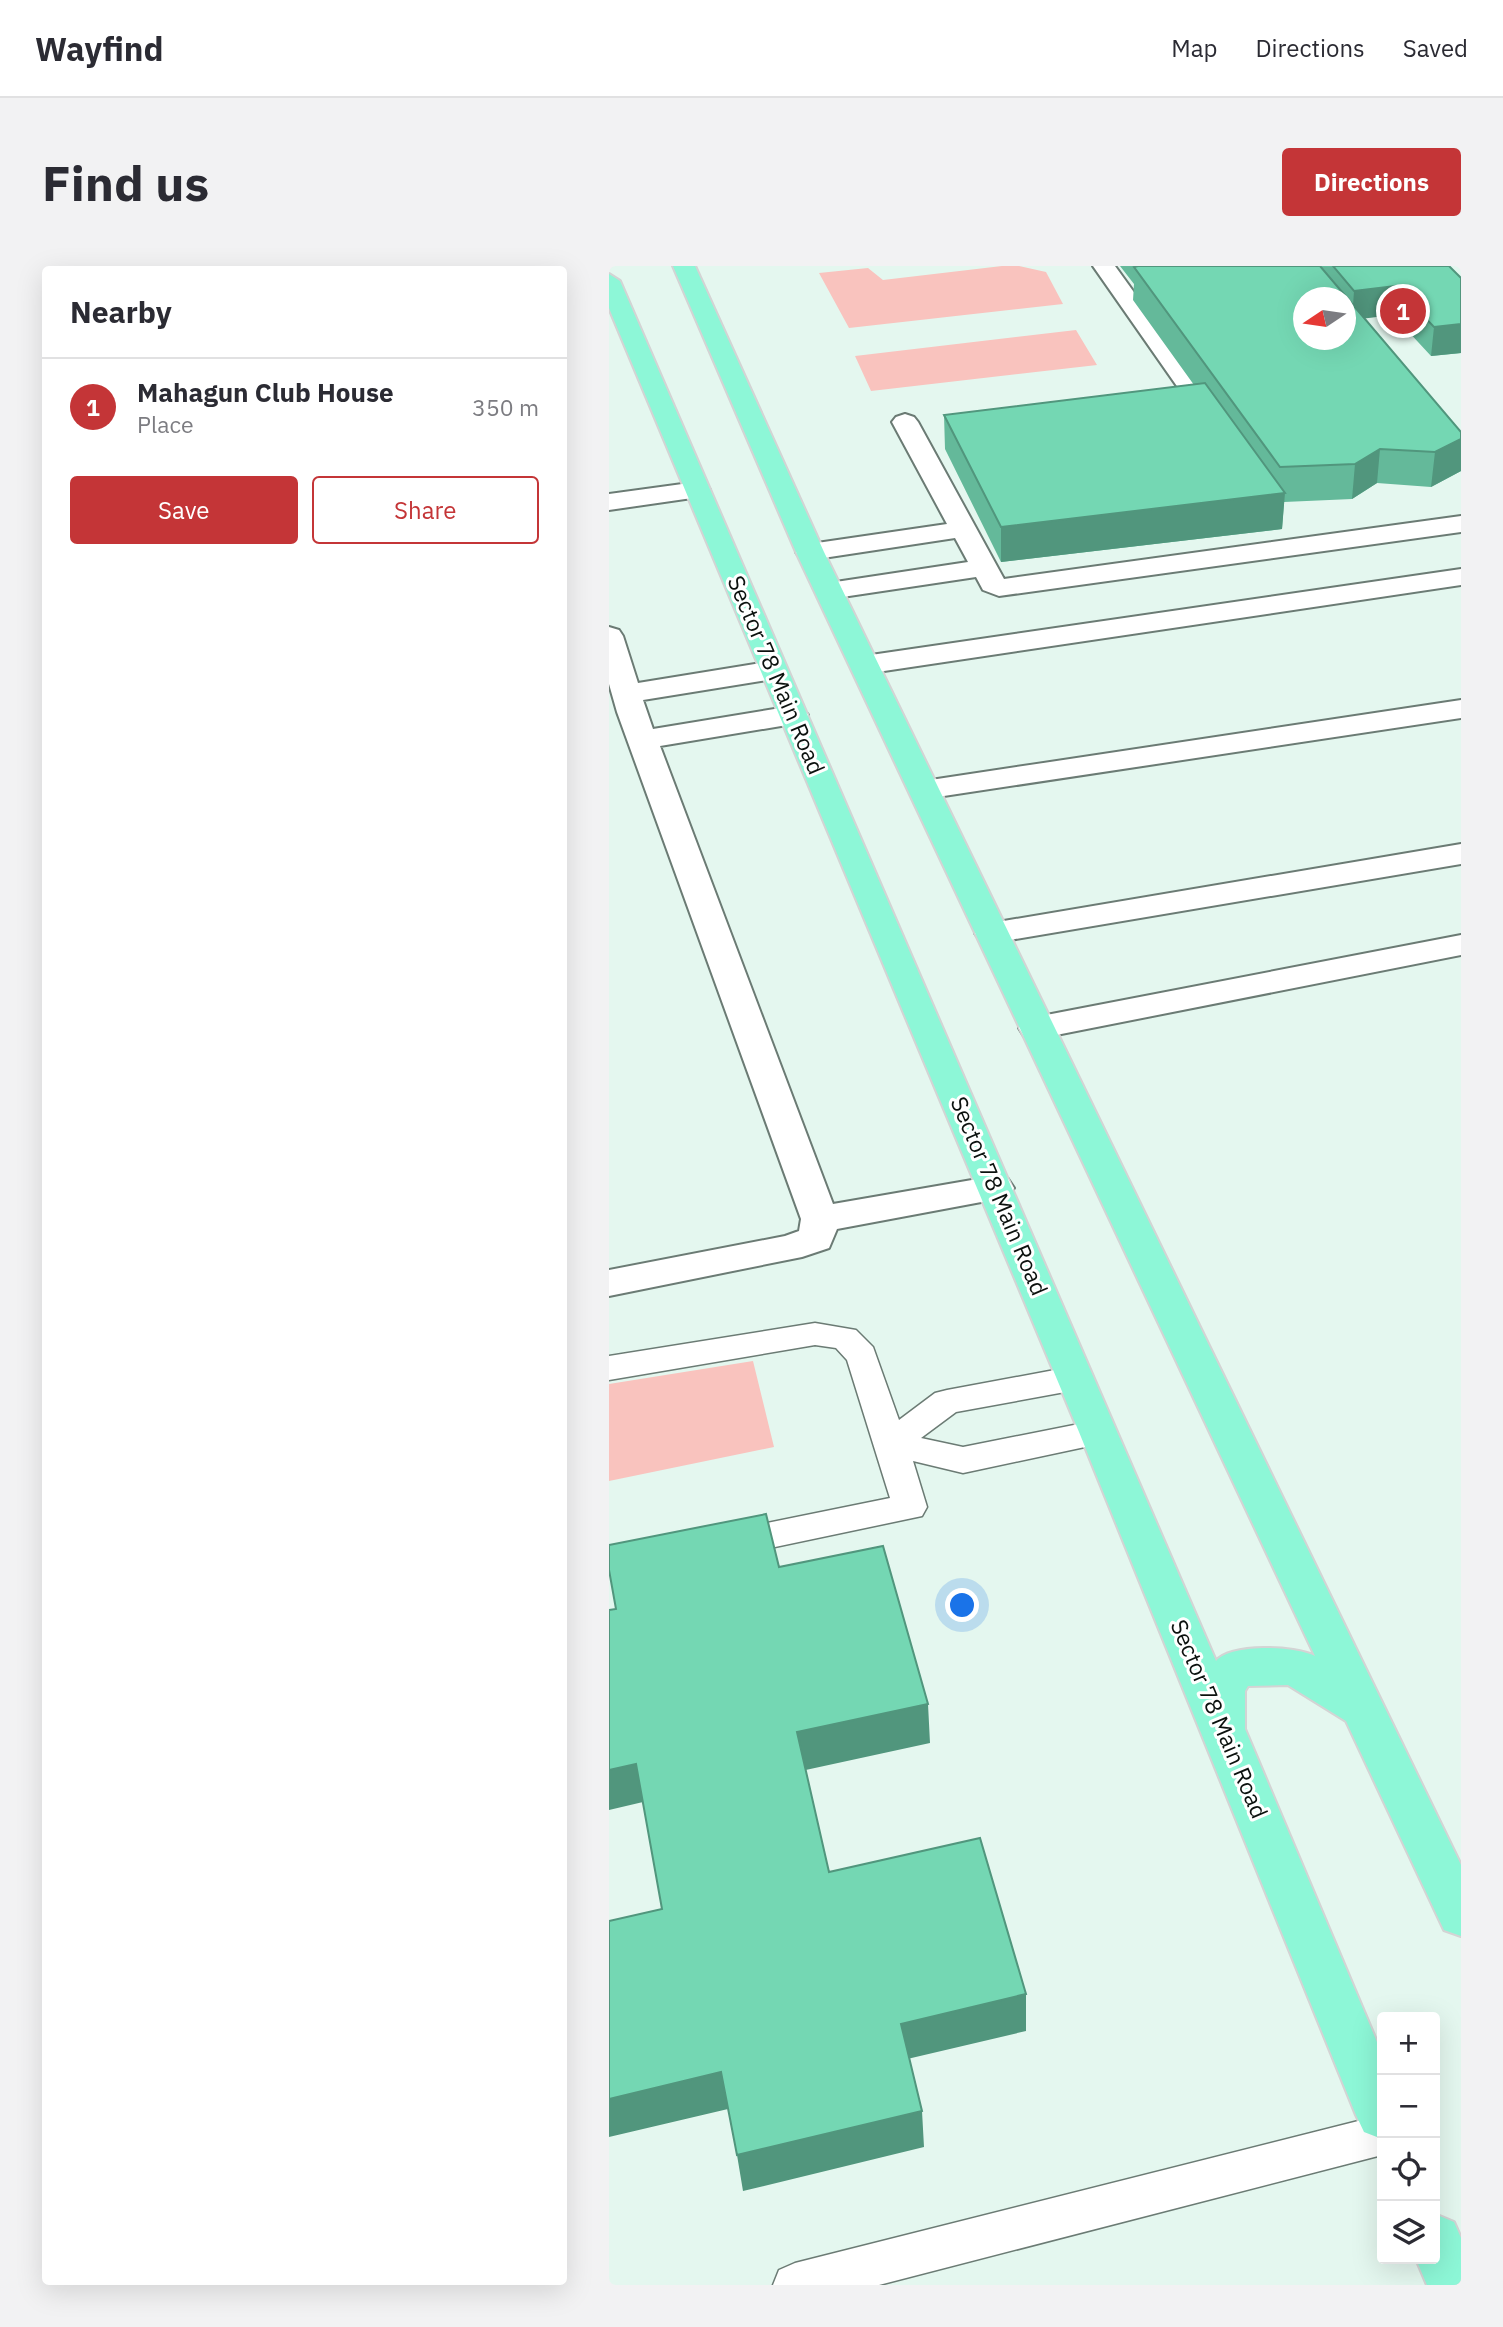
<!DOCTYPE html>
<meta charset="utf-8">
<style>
:root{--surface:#fff;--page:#f2f2f3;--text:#2b2b33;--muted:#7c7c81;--line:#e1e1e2;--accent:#c43537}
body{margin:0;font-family:"IBM Plex Sans",sans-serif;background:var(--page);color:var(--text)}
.controls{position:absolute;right:21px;bottom:21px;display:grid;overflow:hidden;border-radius:7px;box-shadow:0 7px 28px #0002}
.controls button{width:63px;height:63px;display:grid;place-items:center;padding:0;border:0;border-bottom:2px solid var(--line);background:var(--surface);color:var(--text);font:35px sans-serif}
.compass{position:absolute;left:684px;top:21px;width:63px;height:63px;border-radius:50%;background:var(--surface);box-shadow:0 7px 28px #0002;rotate:257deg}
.you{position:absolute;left:354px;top:1340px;width:24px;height:24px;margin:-18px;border:5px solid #fff;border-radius:50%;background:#1a73e8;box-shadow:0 0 0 10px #1a73e833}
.badge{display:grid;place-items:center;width:46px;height:46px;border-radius:50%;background:var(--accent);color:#fff;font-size:23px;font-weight:700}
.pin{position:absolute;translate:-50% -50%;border:4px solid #fff;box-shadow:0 2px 7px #0006}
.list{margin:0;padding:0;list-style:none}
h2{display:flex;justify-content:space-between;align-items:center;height:91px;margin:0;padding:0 28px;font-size:30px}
h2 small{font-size:23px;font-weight:400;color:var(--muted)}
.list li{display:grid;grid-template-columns:46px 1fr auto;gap:21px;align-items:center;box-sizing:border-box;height:98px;padding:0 28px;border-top:2px solid var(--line)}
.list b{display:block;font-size:26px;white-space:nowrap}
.list p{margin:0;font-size:23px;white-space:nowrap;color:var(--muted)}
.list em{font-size:23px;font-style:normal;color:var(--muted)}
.actions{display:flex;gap:14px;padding:21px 28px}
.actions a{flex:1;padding:16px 0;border:2px solid var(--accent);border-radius:7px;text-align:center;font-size:24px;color:var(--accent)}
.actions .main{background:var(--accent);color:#fff}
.icon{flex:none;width:38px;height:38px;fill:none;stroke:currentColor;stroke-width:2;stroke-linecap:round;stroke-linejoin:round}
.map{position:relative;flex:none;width:852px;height:2019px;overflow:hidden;border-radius:7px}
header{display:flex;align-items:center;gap:42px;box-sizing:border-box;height:98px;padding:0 35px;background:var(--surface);border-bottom:2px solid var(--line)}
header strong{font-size:33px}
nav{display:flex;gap:38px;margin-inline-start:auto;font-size:24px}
.intro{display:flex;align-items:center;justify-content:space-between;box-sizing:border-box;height:168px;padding:0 42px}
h1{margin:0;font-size:49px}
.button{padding:18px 32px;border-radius:7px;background:var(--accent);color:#fff;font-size:24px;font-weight:700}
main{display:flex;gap:42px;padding:0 42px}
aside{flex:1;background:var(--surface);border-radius:7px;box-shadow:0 7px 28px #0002}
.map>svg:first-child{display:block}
.green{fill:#f9c3be}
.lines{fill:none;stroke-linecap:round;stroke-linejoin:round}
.lane-casing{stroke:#6b7b74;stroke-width:3}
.street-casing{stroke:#6b7b74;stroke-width:4}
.primary-casing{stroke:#d3d4d4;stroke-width:4}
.lane{fill:#fff;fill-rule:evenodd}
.street{fill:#fff;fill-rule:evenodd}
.primary{fill:#8df7d7;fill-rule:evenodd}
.wall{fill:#64b99a}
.shaded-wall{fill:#51967d}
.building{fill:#74d7b3;stroke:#51967d;stroke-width:2;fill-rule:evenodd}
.labels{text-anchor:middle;stroke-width:6;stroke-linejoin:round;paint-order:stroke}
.street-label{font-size:23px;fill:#0b110e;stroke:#fff}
</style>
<header>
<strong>Wayfind</strong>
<nav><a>Map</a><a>Directions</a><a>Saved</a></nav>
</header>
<div class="intro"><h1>Find us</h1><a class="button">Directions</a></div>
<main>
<aside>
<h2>Nearby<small></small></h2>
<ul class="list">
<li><span class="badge">1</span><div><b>Mahagun Club House</b><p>Place</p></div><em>350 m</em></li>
</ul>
<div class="actions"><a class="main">Save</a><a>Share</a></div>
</aside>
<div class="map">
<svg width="852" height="2019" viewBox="0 0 852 2019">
<rect width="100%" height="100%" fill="#e4f7ef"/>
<path class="green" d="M 393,0 L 410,0 L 437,6 L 454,38 L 240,62 L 210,7 L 259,2 L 274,14 Z
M 467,64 L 488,99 L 262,125 L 246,90 Z
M 144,1095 L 165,1181 L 0,1215 L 0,1118 Z"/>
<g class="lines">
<g class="lane-casing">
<path id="lane" d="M 206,1057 L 247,1064 L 264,1081 L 290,1154 L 326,1127 L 338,1124 L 467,1100 L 479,1104 L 483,1112 L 479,1120 L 467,1124 L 347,1146 L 312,1172 L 354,1181 L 490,1154 L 502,1157 L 507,1166 L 502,1175 L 490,1178 L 354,1207 L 304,1195 L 318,1241 L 313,1250 L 119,1291 L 107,1288 L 102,1278 L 107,1268 L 119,1265 L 281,1232 L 238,1094 L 227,1082 L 206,1079 L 0,1114 L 0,1090 Z
M 773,1849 L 773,1889 L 270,2019 L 164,2019 L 170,2004 L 186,1997 Z"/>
</g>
<g class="street-casing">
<path id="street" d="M 484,0 L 506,0 L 622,161 L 618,166 L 600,166 Z
M 296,148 L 305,151 L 309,156 L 395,313 L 852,250 L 852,266 L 390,330 L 374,324 L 367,311 L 220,333 L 210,331 L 206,325 L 210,319 L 220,317 L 359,296 L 346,272 L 201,294 L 191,292 L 187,286 L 191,280 L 201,278 L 338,258 L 283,156 L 287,151 Z
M 88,216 L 97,218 L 101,224 L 97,230 L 0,244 L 0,228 Z
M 852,303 L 852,319 L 255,408 L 245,405 L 241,399 L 245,393 L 255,390 Z
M 0,361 L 10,364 L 14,370 L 29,417 L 164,395 L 174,398 L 178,404 L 174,410 L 164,413 L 34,434 L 44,463 L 184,440 L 194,443 L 199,449 L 194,455 L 184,458 L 51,480 L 224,938 L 386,910 L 399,913 L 405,922 L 399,931 L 228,963 L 220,982 L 193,991 L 0,1030 L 0,1004 L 176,970 L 190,965 L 192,953 L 8,446 L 0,418 Z
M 852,434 L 852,452 L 315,533 L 304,531 L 300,524 L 304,517 L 315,515 Z
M 852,578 L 852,598 L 383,677 L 371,674 L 366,667 L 371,660 L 383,657 Z
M 852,669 L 852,689 L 427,773 L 415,770 L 410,762 L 415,754 L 427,751 Z"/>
</g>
<g class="primary-casing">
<path id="primary" d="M 64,0 L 86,0 L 215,286 L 852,1599 L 852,1670 L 835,1664 L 737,1455 L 679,1419 L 639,1420 L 636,1425 L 636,1463 L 773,1788 L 773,1873 L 755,1866 L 747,1849 L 470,1166 L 0,42 L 0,8 L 11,15 L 607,1395 C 623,1377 686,1380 706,1390 L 187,286 Z
M 826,1948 L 845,1956 L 852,1972 L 852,2019 L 818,2019 L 807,1993 L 826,1993 Z"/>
</g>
<use href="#lane" class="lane"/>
<use href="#street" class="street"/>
<use href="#primary" class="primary"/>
</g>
<path class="wall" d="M 511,0 L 840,0 L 852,12 L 852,87 L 822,90 L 784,49 L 755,52 L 852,166 L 852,205 L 822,221 L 768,217 L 743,233 L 675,236 L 673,263 L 392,296 L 336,183 L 335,149 L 585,119 L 524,34 L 525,18 Z"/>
<path class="shaded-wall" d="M 786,20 L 784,49 L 743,54 L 745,25 Z
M 852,58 L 852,87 L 822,90 L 825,61 Z
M 852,173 L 852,205 L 822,221 L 826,186 Z
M 771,183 L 768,217 L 743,233 L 746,198 Z
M 676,227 L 673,263 L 392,296 L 392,261 Z
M 319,1438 L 321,1477 L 192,1505 L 188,1466 Z
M 27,1498 L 34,1536 L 0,1544 L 0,1504 Z
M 417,1728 L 417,1765 L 294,1794 L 292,1758 Z
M 112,1806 L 119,1843 L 0,1871 L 0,1833 Z
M 313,1845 L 315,1881 L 134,1925 L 128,1889 Z"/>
<path class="building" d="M 529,0 L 711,0 L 852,166 L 852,173 L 826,186 L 771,183 L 746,198 L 671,201 L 525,1 ZM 695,32 L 737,32 L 737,74 L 695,74 Z
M 724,0 L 840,0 L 852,12 L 852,58 L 825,61 L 786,20 L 745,25 Z
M 596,117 L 676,227 L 392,261 L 335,149 Z
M 157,1248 L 170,1301 L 274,1280 L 319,1438 L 188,1466 L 220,1606 L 371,1572 L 417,1728 L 292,1758 L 313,1845 L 128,1889 L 112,1806 L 0,1833 L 0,1655 L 53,1643 L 27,1498 L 0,1504 L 0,1344 L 7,1343 L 0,1304 L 0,1279 Z"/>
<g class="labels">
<g class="street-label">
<text transform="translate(167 409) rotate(67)" y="8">Sector 78 Main Road</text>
<text transform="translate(390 930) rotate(67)" y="8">Sector 78 Main Road</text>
<text transform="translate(610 1453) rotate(67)" y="8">Sector 78 Main Road</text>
</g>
</g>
</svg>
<div class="controls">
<button>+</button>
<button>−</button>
<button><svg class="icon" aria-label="locate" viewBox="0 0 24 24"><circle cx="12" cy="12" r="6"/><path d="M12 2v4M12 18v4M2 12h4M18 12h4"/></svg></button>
<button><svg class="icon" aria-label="layers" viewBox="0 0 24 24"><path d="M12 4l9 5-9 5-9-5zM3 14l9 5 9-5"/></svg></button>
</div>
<svg class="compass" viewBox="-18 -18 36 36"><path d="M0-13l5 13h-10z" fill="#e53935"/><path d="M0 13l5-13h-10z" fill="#7c7c81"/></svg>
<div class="you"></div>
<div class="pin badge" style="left:794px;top:45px">1</div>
</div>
</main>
